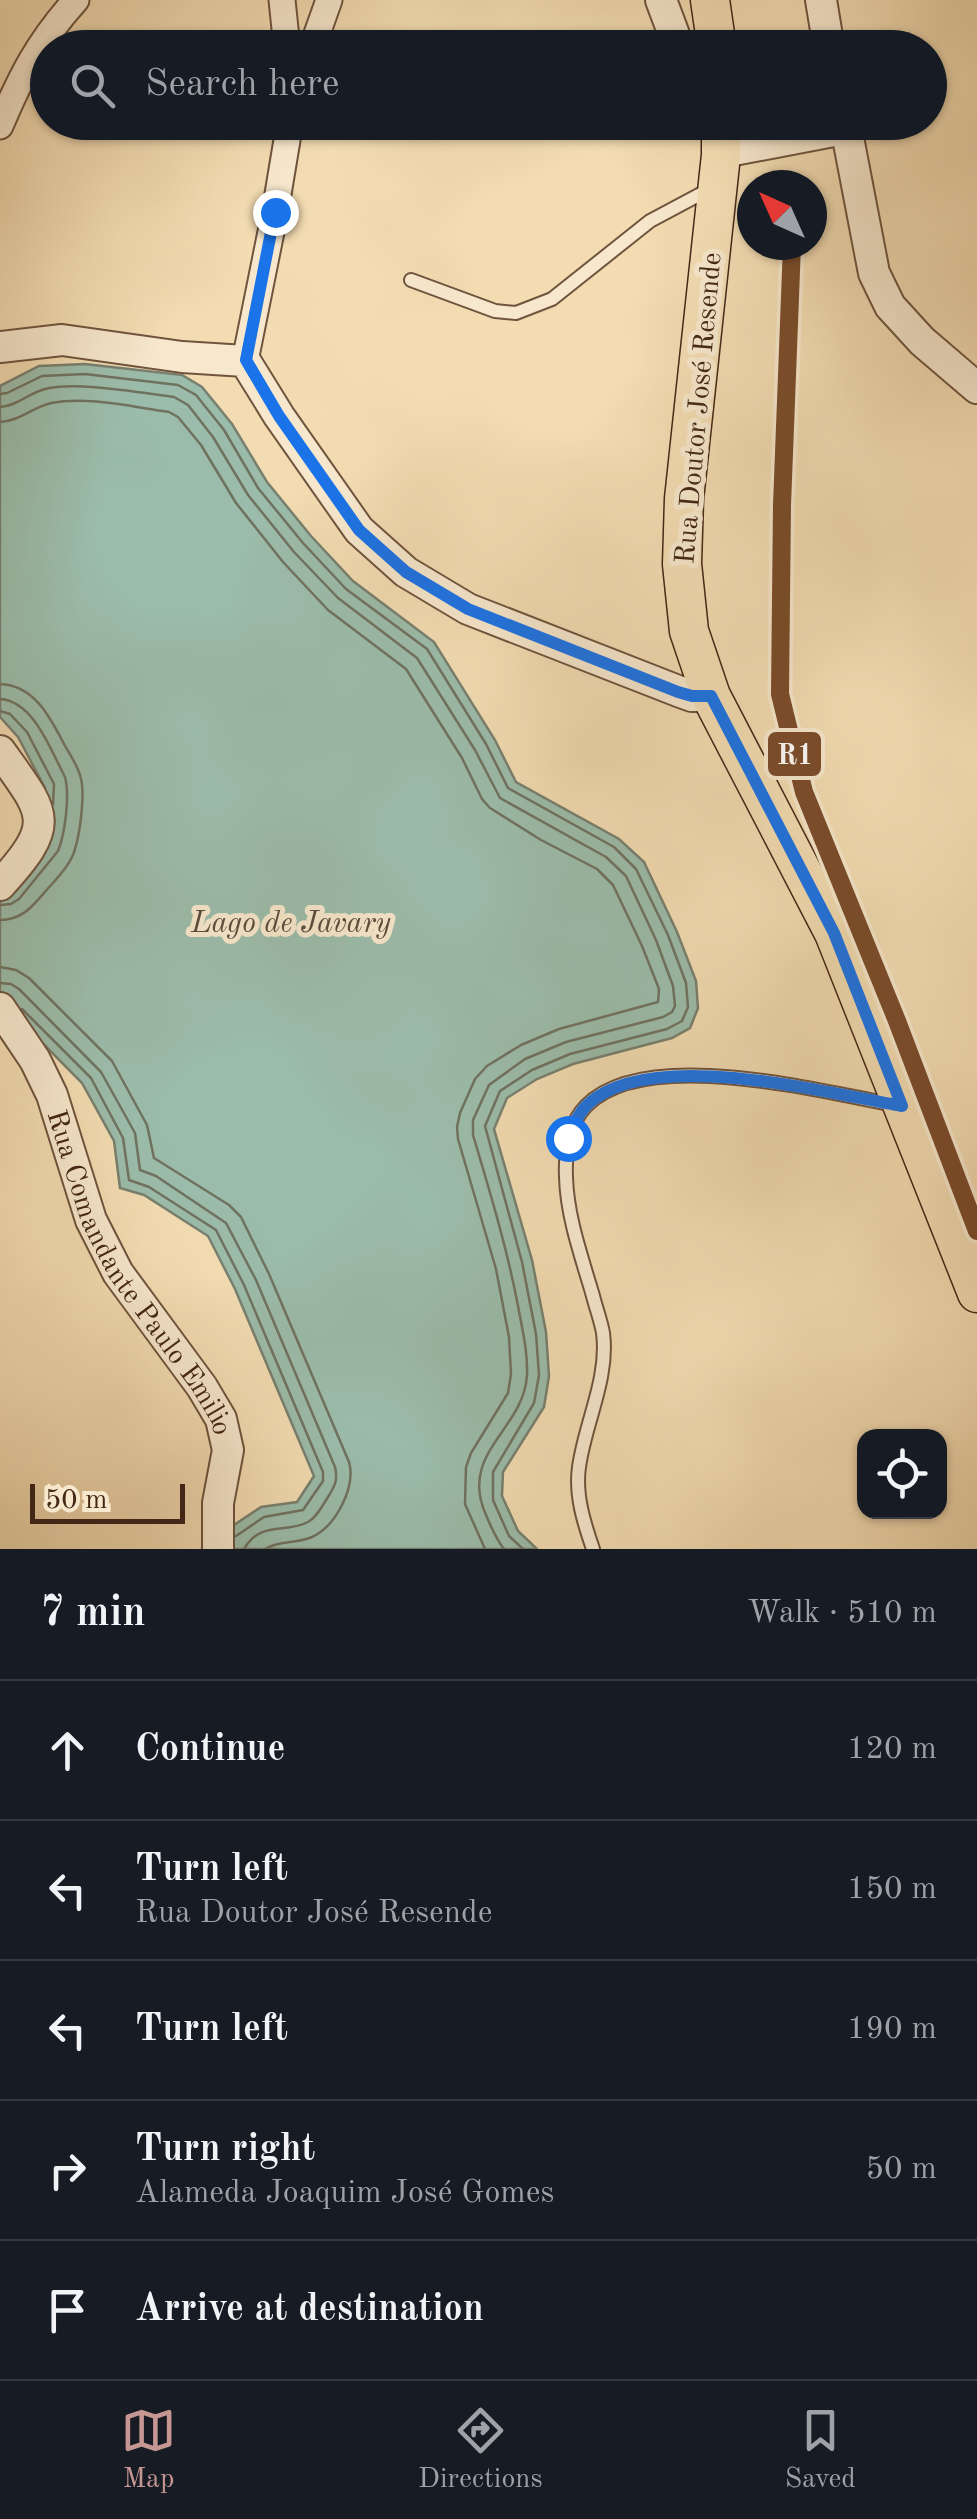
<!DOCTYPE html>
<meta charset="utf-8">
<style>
:root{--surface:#171b24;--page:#242831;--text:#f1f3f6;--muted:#9ea1a6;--line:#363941;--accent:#c59692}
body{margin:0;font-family:"Old Standard TT",serif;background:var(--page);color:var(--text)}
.controls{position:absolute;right:30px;bottom:30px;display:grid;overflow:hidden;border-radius:20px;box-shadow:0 2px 8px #0004}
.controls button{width:90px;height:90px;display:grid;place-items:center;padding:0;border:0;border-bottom:2px solid var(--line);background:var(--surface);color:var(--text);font:50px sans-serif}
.compass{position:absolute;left:737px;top:170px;width:90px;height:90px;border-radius:50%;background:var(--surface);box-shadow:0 2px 8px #0004;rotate:315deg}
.scale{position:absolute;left:30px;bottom:25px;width:155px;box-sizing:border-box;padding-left:10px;border:5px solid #442717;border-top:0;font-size:28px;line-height:35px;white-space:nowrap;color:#442717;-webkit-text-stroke:8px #f7e8cd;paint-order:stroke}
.stop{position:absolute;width:30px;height:30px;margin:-22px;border:8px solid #1a73e8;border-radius:50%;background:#fff}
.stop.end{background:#1a73e8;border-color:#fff;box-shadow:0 2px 10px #0008}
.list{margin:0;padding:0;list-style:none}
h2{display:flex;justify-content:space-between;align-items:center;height:130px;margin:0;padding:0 40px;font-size:42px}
h2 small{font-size:32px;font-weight:400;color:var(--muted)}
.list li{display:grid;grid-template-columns:65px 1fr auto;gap:30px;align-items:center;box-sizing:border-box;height:140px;padding:0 40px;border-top:2px solid var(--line)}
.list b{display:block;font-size:38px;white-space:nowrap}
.list p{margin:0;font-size:32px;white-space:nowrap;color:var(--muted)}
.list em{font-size:32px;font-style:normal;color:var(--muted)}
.icon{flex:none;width:55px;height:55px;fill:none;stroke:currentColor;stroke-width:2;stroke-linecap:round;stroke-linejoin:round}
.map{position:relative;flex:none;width:977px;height:1549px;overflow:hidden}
.search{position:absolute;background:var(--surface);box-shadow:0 2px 8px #0004;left:30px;right:30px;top:30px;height:110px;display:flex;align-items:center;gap:25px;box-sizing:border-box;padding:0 35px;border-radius:55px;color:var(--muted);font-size:38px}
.sheet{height:830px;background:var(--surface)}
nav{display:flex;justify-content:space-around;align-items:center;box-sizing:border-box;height:140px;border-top:2px solid var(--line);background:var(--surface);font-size:28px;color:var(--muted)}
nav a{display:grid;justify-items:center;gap:5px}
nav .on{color:var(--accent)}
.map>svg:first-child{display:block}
.water{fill:#9bbcaa;stroke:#78806f;stroke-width:2.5}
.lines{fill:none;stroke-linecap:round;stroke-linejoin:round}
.shore{stroke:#707260;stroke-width:2.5}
.service-casing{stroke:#70543e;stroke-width:16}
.minor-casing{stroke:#70543e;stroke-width:29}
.tertiary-casing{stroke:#70543e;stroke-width:34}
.primary-casing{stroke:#442717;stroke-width:41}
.service{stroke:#f7e8cd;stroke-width:12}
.minor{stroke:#f7e8cd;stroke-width:25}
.tertiary{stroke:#f7e8cd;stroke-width:30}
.primary{stroke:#f3dcb2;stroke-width:38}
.rail-1-casing{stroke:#f7e8cd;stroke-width:25}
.rail-1{stroke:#7a4b2a;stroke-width:18}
.route{stroke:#1a73e8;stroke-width:12}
.labels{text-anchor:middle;stroke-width:10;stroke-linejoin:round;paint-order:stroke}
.street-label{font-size:28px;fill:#442717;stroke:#f7e8cd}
.water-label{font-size:30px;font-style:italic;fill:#5a4c3c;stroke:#f7e8cd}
.line-badge{stroke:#f7e8cd;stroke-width:4}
.badge-label{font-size:28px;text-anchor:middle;font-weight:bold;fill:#fff}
</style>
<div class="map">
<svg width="977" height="1549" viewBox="0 0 977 1549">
<rect width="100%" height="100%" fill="#f3dcb2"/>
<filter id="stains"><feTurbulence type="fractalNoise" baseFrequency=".002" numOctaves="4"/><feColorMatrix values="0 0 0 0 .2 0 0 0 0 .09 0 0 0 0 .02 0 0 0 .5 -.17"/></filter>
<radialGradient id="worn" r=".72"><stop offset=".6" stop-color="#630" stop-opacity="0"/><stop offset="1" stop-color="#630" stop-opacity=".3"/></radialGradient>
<path class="water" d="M 85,364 L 182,375 L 202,387 L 232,424 L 267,482 L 311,536 L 353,581 L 434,642 L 495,740 L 516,782 L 619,839 L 644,862 L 677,932 L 696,981 L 698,1008 L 690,1028 L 672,1038 L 573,1064 L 537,1079 L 507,1098 L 494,1129 L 532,1260 L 546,1332 L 549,1376 L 544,1407 L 503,1472 L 502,1496 L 518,1531 L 537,1549 L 222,1549 L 219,1535 L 261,1507 L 297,1502 L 314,1476 L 235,1289 L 208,1236 L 144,1195 L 120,1188 L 114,1141 L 82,1083 L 0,1000 L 0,887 L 39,840 L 45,788 L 18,737 L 0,717 L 0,386 L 39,366 Z"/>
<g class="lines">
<path class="shore" d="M 0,394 L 7,393 L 42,376 L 85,374 L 178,385 L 196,395 L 224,430 L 258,488 L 303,543 L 346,589 L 427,649 L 486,744 L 508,788 L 614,847 L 636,869 L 668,935 L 686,983 L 688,1007 L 682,1021 L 667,1029 L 570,1054 L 532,1070 L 500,1091 L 485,1126 L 522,1262 L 536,1334 L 539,1375 L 534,1403 L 493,1472 L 493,1500 L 509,1536 L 523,1549
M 0,407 C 17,406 29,393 45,389 C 76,381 141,393 174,397 L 188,405 L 213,437 L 248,495 L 294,552 L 338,598 L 417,658 L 475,750 L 500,798 L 606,857 L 626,876 L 656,940 L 673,986 L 675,1006 L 672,1012 L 663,1017 L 566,1042 L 525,1059 L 489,1085 L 473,1120 L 473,1135 C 490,1192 507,1248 518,1306 C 522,1328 528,1352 527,1375 C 524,1430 458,1453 486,1515 C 491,1527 496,1539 504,1549
M 0,422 C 20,421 33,407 51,403 C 89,396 132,407 169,412 L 178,417 L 201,445 L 236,503 L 283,562 L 328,610 L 406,669 L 462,758 L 482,799 L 490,808 L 541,840 L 597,869 L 613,885 L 642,946 L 659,989 L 658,1002 L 559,1029 L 521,1045 L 487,1066 L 475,1079 L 460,1113 L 457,1127 L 458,1139 L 496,1269 L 509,1337 L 511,1374 L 508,1393 L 471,1453 L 466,1467 L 465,1504 L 485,1549
M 0,684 C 34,685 50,717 64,744 C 70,755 79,767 81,779 C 85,795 80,833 75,849 C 71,865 55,880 44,893 C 31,908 21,920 0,920
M 0,699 C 34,701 51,751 65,777 C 70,795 65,834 58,851 L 19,899 L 11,904 L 0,905
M 0,711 L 10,714 L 27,732 L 54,784 L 53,804
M 0,967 L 16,970 L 29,978 L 112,1061 L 147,1125 L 154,1158 L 229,1205 L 241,1217 L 269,1274 L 349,1462 C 356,1487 336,1526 312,1537 C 296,1544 280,1540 265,1549
M 0,983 L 11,984 L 19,989 L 101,1072 L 135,1133 L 140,1170 L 156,1176 L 226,1223 L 256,1280 L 335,1467 C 338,1480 335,1486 328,1497 C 322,1506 317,1517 308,1522 C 285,1534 261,1520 244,1549
M 22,1009 L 91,1078 L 123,1138 L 129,1180 L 149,1187 L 216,1230 L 244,1285 L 323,1472 L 323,1481 L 303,1510 L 264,1517 L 236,1536"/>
<g class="service-casing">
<path id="service" d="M 411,280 L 495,311 L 516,313 L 552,299 L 650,221 L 710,189
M 593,1549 C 584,1523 575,1495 579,1467 C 585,1423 609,1378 603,1333 C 601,1321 596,1308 593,1296 C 582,1258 567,1217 566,1177 C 565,1153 568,1125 586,1106 C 645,1045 821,1092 896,1105"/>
</g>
<g class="minor-casing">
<path id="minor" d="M 282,0 L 287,48
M 312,48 L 329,0
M 0,126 C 21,76 39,41 76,0
M 721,155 L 847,131
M 245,361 L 275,212 L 290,122"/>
</g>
<g class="tertiary-casing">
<g id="tertiary">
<path d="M 661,0 L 679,48"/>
<path d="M 821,0 L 829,48"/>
<path d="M 845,122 L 874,273 L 890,306 L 922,341 L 977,388"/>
<path d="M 0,347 L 62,340 L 182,357 L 245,361 L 279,416 L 359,530 L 406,572 L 468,609 L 678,691 L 692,696 L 711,696"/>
<path d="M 0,751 C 45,814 58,822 0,885"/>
<path id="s1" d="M 0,1008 L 35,1060 L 52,1095 L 91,1220 L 118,1273 L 202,1387 L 221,1419 L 228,1450 L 218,1503 L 218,1549"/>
</g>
</g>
<g class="primary-casing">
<path id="primary" d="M 710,0 L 717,48
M 721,122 L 721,155 L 684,499 L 682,564 L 689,631 L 711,696 L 834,933 L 977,1293"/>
</g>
<use href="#service" class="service"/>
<use href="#minor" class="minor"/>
<use href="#tertiary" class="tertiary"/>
<use href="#primary" class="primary"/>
<g class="rail-1-casing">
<path id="rail-1" d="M 792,245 L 782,505 L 780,694 L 804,792 L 897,1021 L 977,1231"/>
</g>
<use href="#rail-1" class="rail-1"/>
</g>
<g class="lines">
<path class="route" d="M 275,212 L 246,360 L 279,416 L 359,530 L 406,572 L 468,609 L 678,692 L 692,696 L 711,696 L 834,933 L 902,1106 C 825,1093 649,1046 587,1105 C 578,1114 573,1126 568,1138"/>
</g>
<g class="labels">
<g class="street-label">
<text transform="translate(697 408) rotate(-85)" y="10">Rua Doutor José Resende</text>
<text dy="10" stroke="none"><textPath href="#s1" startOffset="302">Rua Comandante Paulo Emilio</textPath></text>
</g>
<g class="water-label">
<text x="291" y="932">Lago de Javary</text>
</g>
</g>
<rect class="line-badge" x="766" y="730" width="57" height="48" rx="10" fill="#7a4b2a"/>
<g class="badge-label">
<text x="795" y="764">R1</text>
</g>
<rect width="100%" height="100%" filter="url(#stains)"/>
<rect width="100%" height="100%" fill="url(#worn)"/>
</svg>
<div class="controls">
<button><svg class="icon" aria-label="locate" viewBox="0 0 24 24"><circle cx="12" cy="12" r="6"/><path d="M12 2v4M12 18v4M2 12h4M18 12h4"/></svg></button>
</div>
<svg class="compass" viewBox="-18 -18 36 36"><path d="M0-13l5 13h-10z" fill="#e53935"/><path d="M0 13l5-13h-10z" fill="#9ea1a6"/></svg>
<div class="scale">50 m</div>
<div class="stop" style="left:568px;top:1138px"></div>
<div class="stop end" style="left:275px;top:212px"></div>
<div class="search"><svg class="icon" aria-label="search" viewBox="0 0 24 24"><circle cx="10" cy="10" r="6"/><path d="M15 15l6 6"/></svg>Search here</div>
</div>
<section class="sheet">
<h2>7 min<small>Walk · 510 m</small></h2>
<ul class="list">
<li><svg class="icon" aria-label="ahead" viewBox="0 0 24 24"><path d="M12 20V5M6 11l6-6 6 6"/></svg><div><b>Continue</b></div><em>120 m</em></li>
<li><svg class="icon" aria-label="left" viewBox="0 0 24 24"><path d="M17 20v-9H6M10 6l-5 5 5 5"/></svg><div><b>Turn left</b><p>Rua Doutor José Resende</p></div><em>150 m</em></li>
<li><svg class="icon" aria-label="left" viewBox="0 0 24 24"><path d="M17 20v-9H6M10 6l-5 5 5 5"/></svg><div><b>Turn left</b></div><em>190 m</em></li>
<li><svg class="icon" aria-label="right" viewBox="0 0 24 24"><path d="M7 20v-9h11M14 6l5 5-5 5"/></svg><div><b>Turn right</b><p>Alameda Joaquim José Gomes</p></div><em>50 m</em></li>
<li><svg class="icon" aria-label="arrive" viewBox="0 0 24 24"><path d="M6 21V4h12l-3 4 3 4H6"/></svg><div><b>Arrive at destination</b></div></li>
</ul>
</section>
<nav>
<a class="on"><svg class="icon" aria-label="map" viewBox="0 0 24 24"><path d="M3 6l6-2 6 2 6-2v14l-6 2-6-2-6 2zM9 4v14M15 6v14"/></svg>Map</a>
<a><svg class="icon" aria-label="directions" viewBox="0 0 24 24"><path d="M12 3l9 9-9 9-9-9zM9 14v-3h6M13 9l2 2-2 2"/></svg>Directions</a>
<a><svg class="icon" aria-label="saved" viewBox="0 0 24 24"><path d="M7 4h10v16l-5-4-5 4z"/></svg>Saved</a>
</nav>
